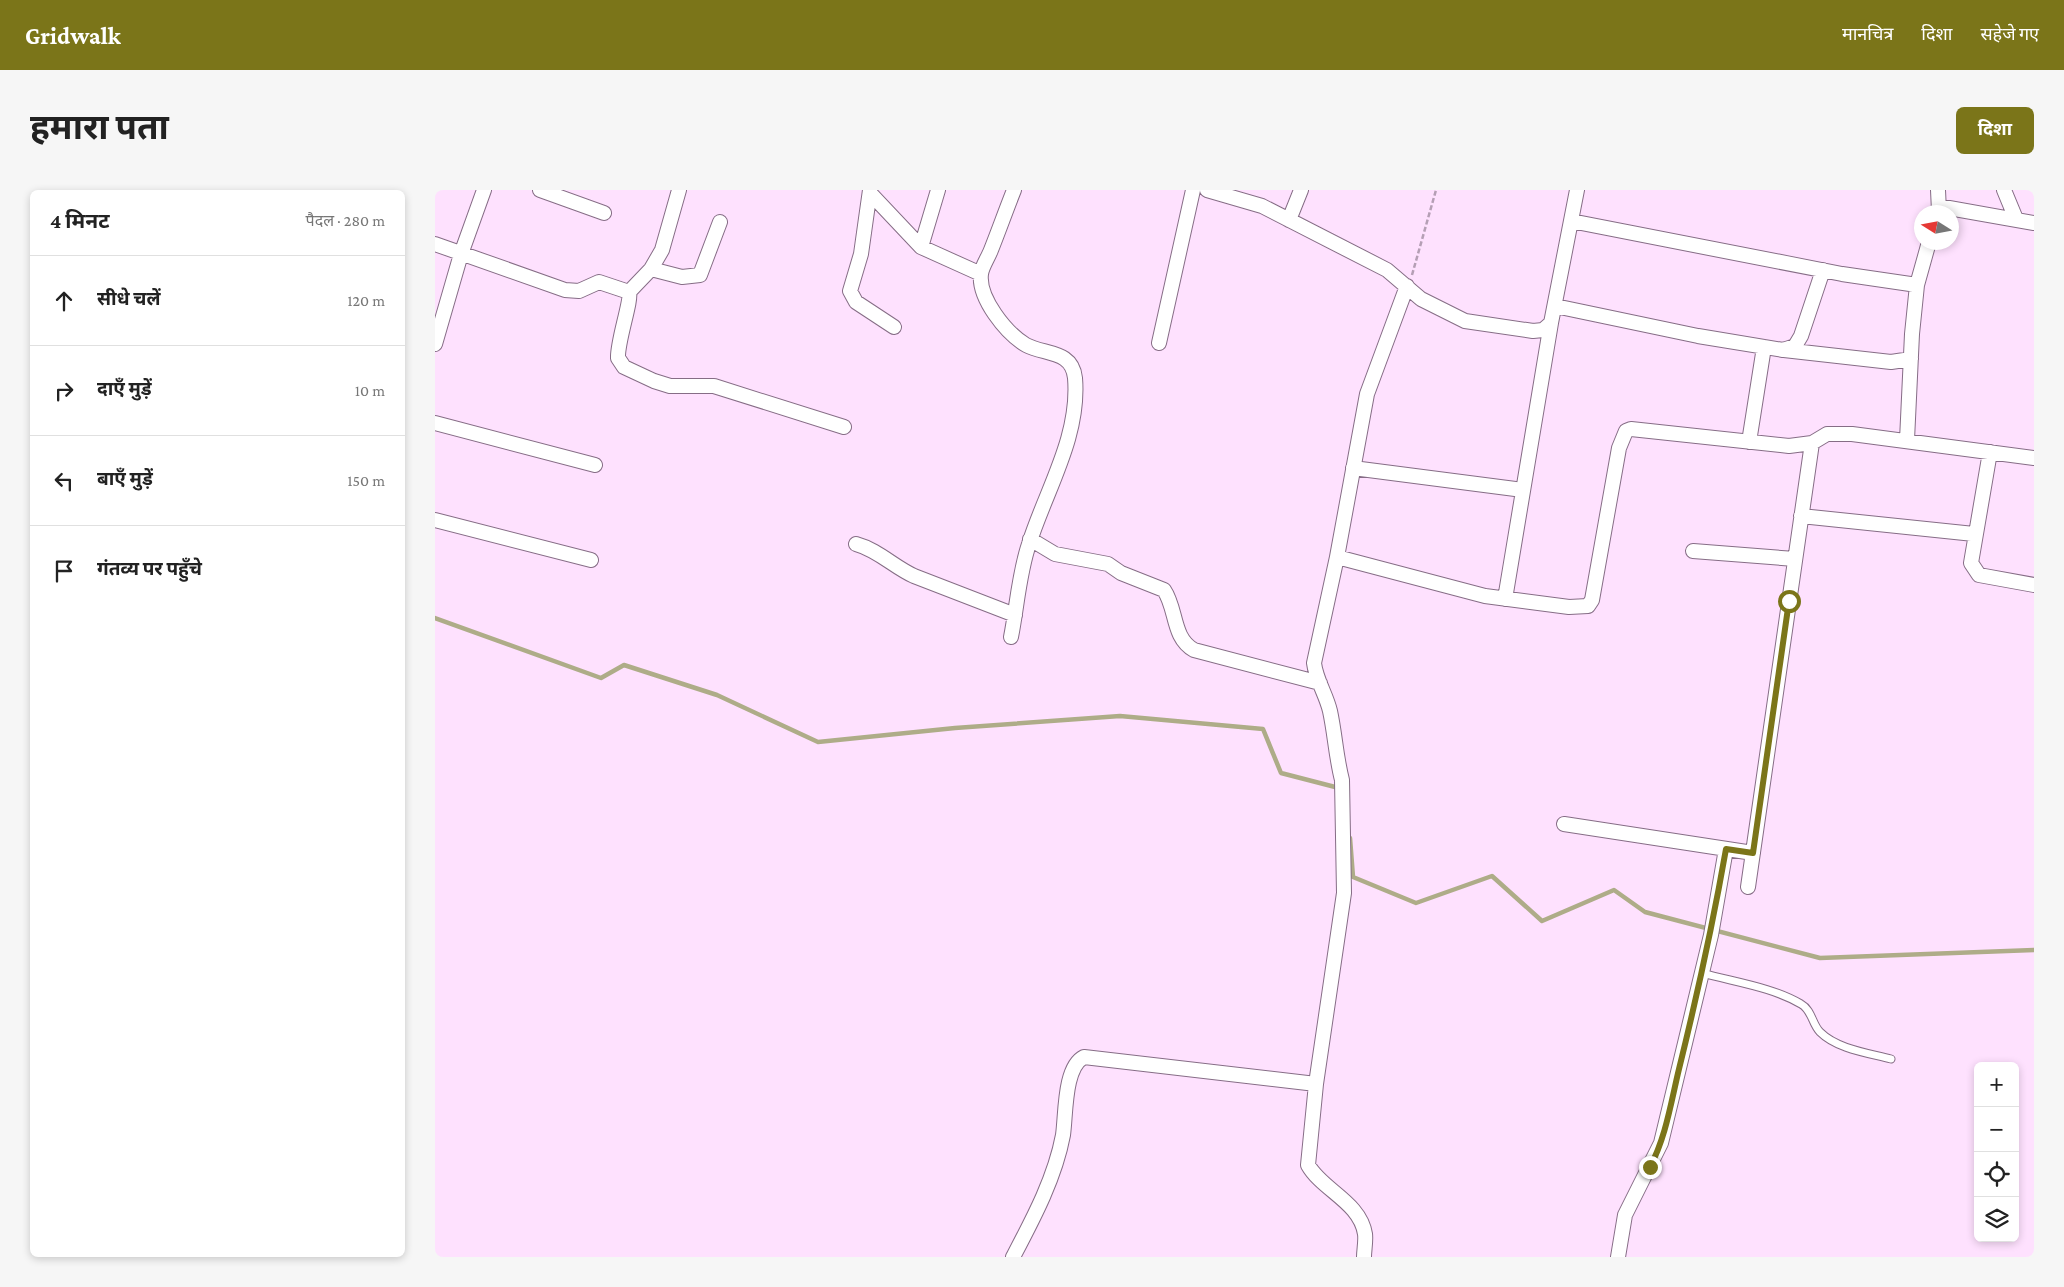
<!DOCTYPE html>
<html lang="hi">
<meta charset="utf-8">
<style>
:root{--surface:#fff;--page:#f6f6f6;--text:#222;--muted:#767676;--line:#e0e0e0;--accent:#7b7519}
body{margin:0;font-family:"Crimson Pro","Noto Sans Devanagari",serif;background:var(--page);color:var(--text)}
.controls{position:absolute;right:15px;bottom:15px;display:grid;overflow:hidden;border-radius:8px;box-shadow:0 2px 8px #0003}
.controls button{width:45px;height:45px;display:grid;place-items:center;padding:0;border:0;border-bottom:1px solid var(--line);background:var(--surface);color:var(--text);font:25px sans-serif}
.compass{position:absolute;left:1479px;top:15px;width:45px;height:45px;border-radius:50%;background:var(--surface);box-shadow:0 2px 8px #0003;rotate:281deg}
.stop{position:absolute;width:15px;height:15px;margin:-11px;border:4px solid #7b7519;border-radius:50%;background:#fff}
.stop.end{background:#7b7519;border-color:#fff;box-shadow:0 1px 5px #0008}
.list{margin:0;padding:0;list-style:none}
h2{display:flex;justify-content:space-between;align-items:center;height:65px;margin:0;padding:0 20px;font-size:21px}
h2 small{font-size:16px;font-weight:400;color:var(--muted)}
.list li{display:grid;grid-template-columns:32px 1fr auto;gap:15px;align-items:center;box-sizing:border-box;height:90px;padding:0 20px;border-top:1px solid var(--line)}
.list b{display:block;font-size:19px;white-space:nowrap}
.list em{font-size:16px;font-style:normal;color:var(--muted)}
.icon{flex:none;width:28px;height:28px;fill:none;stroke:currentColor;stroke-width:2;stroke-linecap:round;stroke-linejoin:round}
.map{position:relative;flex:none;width:1599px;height:1067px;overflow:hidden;border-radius:8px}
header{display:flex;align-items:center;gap:30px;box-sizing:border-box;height:70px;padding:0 25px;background:var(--accent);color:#fff}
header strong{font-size:24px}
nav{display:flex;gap:28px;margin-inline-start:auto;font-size:18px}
.intro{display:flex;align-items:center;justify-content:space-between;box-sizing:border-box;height:120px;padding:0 30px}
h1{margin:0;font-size:35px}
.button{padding:12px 22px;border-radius:8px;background:var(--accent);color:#fff;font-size:18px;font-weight:700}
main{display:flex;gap:30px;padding:0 30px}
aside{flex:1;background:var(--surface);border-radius:8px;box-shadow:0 2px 8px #0003}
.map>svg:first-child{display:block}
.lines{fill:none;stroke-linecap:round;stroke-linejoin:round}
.stream{stroke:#aeac88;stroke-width:4.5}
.lane-casing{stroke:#866d86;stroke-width:9}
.street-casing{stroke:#866d86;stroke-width:16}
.path{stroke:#b59fb5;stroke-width:2.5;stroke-dasharray:5 2.5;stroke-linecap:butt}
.lane{stroke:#fff;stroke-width:7}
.street{stroke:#fff;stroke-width:14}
.route{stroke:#7b7519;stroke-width:6}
</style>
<header>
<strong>Gridwalk</strong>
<nav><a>मानचित्र</a><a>दिशा</a><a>सहेजे गए</a></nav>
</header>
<div class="intro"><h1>हमारा पता</h1><a class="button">दिशा</a></div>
<main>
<aside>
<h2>4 मिनट<small>पैदल · 280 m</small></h2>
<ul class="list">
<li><svg class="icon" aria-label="ahead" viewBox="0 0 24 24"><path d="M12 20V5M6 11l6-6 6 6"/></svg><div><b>सीधे चलें</b></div><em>120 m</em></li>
<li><svg class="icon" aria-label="right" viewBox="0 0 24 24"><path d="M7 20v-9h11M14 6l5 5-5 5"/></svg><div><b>दाएँ मुड़ें</b></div><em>10 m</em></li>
<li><svg class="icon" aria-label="left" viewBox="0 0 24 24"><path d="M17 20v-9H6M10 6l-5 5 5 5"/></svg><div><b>बाएँ मुड़ें</b></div><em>150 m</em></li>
<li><svg class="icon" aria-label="arrive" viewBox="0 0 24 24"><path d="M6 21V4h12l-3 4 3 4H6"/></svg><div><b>गंतव्य पर पहुँचे</b></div></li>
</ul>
</aside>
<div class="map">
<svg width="1599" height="1067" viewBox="0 0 1599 1067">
<rect width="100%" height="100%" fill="#fee1fe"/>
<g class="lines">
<path class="stream" d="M 0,428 L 166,488 L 189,475 L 282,505 L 383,552 L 520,538 L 685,526 L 828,539 L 846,583 L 904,598
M 915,648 L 918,687 L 981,713 L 1057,686 L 1107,731 L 1179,700 L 1210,722 L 1385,768 L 1599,760"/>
<g class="lane-casing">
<path id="lane" d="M 1267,783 C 1299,792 1337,797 1366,814 C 1377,820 1377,834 1385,842 C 1402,859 1433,863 1456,869"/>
</g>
<g class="street-casing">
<path id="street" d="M 105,0 L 169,23
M 435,0 L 426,64 L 415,101 L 421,112 L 459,137
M 772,0 L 827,16 L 952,80 L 986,109 L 1030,131 L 1098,141 L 1108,140 L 1116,133 L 1142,0
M 1503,0 L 1504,21
M 1569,0 L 1581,29
M 435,3 L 486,57 L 546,84
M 1503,22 L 1509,18 L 1514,18 L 1599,33
M 854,30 L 866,0
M 1136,31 L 1407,84 L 1482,95
M 0,54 L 130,100 L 144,101 L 164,92 L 194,102 C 197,110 182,152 183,168 L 189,177 L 219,191 L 235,196 L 279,196 L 409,237
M 486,57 L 503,0
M 216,79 L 247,87 L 265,85 L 285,32
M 194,102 L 216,79 L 227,60 L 244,0
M 1120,116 L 1263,146 L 1348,160 L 1360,156 L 1366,146 L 1388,80
M 724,153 L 758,0
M 0,154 L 26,64 L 49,0
M 1349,160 L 1456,172 L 1476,169
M 0,233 L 160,275
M 1472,250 L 1477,144 L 1482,95 L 1494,52
M 1314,252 L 1329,157
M 1555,262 L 1536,373 L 1544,385 L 1599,395
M 918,278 L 1088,300
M 1366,326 L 1539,344
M 0,330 L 156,370
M 595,349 L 620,364 L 673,374 L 686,383 L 729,400 C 742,419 737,448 759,460 L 885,493
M 421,354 C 443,360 459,377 479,386 L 580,425
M 1258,361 L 1360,369
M 902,367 L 1050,406 L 1134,417 L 1153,416 L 1157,410 L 1184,258 L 1191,241 L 1196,239 L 1354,256 L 1377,253 L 1392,244 L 1417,244 L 1599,268
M 1070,409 L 1116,133
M 576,447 C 582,417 584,383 594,354 C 611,300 645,247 640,188 C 637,160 610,165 591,155 C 571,143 543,108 546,84 C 547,76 553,68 556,60 C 564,40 571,20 579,0
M 1129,634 L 1318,663
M 1313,697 L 1377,253
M 578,1067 C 598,1029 620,988 628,945 C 631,924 629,877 649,867 L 881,894
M 929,1067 C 929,1060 931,1051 930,1044 C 925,1012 887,1000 873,975 L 881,894 L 909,703 L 907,590 C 901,567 900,544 895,521 C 891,504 881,490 879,473 L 902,367 L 932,204 L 972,96
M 1183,1067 L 1190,1025 L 1226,953 L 1276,745 L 1291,659"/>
</g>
<path class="path" d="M 977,85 L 1001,0"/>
<use href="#lane" class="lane"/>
<use href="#street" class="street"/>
</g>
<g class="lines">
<path class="route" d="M 1215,977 C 1231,947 1236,912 1244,879 C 1262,806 1278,733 1291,659 L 1318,663 L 1354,411"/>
</g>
</svg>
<div class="controls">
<button>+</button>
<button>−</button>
<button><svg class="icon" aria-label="locate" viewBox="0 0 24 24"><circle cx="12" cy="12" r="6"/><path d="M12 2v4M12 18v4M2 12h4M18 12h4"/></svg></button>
<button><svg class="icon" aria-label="layers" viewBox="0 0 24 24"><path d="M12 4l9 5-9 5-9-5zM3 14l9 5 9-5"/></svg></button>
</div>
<svg class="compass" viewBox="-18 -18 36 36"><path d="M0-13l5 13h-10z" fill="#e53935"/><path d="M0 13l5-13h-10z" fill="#767676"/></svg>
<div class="stop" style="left:1354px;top:411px"></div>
<div class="stop end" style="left:1215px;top:977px"></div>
</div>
</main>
